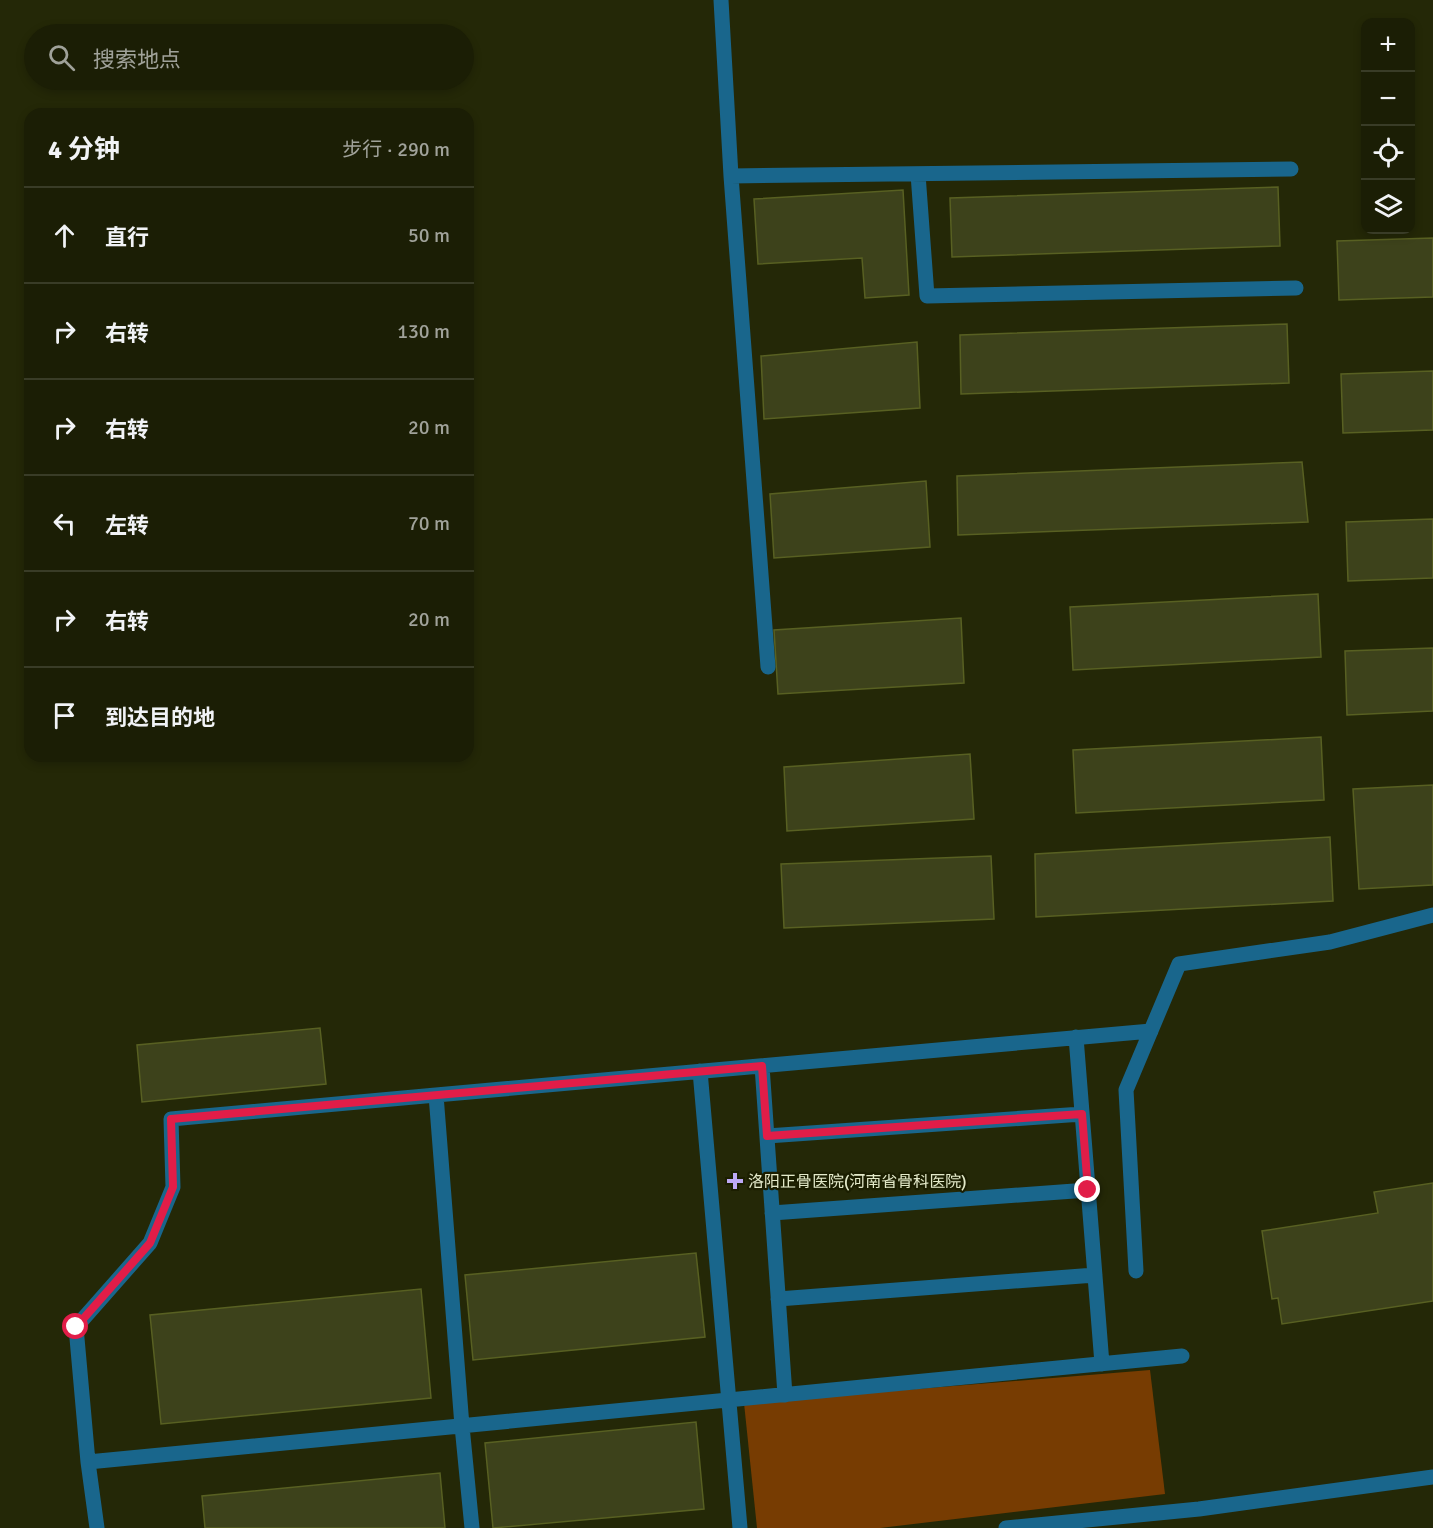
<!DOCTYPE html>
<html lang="zh">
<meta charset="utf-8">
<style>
:root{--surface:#1b1e05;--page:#282b13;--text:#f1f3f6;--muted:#a0a29a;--line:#393c27}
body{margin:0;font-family:Signika,"Noto Sans SC",sans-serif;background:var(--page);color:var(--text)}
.controls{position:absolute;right:18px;top:18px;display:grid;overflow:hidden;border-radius:12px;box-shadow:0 3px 9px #0003}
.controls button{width:54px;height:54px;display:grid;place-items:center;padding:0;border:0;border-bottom:2px solid var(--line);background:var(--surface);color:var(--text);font:30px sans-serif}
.stop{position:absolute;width:18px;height:18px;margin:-14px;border:4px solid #e11d48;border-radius:50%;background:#fff}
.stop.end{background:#e11d48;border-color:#fff;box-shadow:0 2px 6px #0008}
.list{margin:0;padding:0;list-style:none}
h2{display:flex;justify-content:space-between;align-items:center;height:78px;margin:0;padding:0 24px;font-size:26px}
h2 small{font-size:20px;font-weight:400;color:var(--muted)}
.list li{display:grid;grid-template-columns:39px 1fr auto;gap:18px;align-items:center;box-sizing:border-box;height:96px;padding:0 24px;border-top:2px solid var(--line)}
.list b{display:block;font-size:22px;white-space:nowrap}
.list em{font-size:20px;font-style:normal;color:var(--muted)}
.icon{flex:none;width:33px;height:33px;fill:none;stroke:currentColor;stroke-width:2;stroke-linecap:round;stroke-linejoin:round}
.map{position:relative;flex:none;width:1433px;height:1528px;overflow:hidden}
.search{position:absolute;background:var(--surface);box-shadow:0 3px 9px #0003;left:24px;top:24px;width:450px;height:66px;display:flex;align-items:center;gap:15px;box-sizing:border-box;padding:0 21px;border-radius:33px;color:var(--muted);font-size:22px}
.panel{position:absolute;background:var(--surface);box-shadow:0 3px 9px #0003;left:24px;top:108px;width:450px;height:654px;border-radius:18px}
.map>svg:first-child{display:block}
.green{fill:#773c02}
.building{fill:#3d421b;stroke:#586022;stroke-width:1.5}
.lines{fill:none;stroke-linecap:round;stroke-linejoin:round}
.minor{stroke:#19668c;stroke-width:15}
.route{stroke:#e11d48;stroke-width:8}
.poi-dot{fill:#bda9f5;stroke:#1b1e00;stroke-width:2}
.labels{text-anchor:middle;stroke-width:4.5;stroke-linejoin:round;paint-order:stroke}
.poi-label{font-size:16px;fill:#e3e9c9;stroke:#1b1e00;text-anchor:start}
</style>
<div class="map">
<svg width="1433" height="1528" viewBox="0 0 1433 1528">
<rect width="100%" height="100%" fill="#242807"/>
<path class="green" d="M 1150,1370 L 1165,1494 L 880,1528 L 757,1528 L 744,1403 Z"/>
<path class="building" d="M 1278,187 L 1280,246 L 952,257 L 950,198 Z
M 903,190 L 909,295 L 865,298 L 862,258 L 758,264 L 754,199 Z
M 1433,238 L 1433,297 L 1339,300 L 1337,241 Z
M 1287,324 L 1289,383 L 961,394 L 960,335 Z
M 917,342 L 920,408 L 764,419 L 761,356 Z
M 1433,371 L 1433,430 L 1343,433 L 1341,374 Z
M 1302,462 L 1308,522 L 958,535 L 957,476 Z
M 926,481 L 930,547 L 774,558 L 770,494 Z
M 1433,519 L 1433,578 L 1348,581 L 1346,522 Z
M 1318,594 L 1321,657 L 1073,670 L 1070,607 Z
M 961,618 L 964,683 L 778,694 L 774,630 Z
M 1433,648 L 1433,711 L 1347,715 L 1345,651 Z
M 1321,737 L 1324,800 L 1076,813 L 1073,750 Z
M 970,754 L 974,819 L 787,831 L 784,767 Z
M 1433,785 L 1433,885 L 1359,889 L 1353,789 Z
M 1330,837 L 1333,901 L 1036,917 L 1035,854 Z
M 991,856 L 994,919 L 784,928 L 781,864 Z
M 320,1028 L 326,1084 L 142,1102 L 137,1045 Z
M 1433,1183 L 1433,1301 L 1282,1324 L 1278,1298 L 1272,1299 L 1262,1231 L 1378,1213 L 1374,1192 Z
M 696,1253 L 705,1337 L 473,1360 L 465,1275 Z
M 421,1289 L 431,1398 L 161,1424 L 150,1315 Z
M 696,1422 L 704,1509 L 493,1528 L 485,1443 Z
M 440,1473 L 445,1528 L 205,1528 L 202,1496 Z"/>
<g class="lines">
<path class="minor" d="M 721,0 L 731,176 L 768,667
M 918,174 L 927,296 L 1296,288
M 731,176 L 1291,169
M 1076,1037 L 1102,1364
M 762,1066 L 785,1395
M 700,1071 L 740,1528
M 436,1095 L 1151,1031
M 767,1136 L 1082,1114
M 772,1213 L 1088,1190
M 1136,1271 L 1126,1090 L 1179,964 L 1330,942 L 1433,915
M 778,1299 L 1095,1275
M 88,1462 L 76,1327 L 150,1243 L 173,1187 L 171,1119 L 436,1095 L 462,1426 L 472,1528
M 97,1528 L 88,1462 L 1182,1356
M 1006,1528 L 1199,1509 L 1433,1477"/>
</g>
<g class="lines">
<path class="route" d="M 76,1327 L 150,1243 L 173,1187 L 171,1119 L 762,1066 L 767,1136 L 1082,1114 L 1088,1190"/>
</g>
<path class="poi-dot" d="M732 1172h6v6h6v6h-6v6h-6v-6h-6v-6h6z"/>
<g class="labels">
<g class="poi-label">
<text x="748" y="1187">洛阳正骨医院(河南省骨科医院)</text>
</g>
</g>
</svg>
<div class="controls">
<button>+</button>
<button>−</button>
<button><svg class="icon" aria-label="locate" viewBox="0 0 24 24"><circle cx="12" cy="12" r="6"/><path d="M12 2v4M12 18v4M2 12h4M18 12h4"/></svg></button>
<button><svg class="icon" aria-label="layers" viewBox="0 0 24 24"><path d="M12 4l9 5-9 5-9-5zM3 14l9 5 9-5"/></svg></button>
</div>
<div class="stop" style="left:76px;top:1327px"></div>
<div class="stop end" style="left:1088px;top:1190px"></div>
<div class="search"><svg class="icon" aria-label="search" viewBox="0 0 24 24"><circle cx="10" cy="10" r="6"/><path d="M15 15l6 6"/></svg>搜索地点</div>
<section class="panel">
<h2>4 分钟<small>步行 · 290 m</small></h2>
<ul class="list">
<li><svg class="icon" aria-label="ahead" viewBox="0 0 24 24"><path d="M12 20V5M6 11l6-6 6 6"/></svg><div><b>直行</b></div><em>50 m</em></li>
<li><svg class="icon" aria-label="right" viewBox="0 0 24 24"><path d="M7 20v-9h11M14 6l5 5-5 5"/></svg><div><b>右转</b></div><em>130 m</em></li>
<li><svg class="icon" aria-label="right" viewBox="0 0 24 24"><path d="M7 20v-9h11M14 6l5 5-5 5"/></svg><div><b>右转</b></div><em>20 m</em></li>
<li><svg class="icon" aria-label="left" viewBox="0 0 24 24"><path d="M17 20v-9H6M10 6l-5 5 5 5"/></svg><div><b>左转</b></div><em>70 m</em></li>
<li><svg class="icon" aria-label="right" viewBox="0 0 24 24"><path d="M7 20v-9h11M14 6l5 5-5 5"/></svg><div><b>右转</b></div><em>20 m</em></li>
<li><svg class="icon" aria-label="arrive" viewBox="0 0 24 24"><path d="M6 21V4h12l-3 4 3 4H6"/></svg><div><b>到达目的地</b></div></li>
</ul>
</section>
</div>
